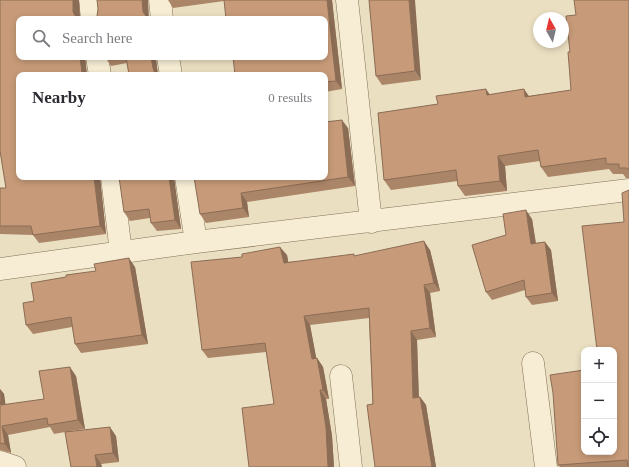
<!DOCTYPE html>
<meta charset="utf-8">
<style>
:root{--surface:#fff;--page:#f2f2f3;--text:#2b2b33;--muted:#7c7c81;--line:#e1e1e2}
body{margin:0;font-family:"Times New Roman",serif;background:var(--page);color:var(--text)}
.controls{position:absolute;right:12px;bottom:12px;display:grid;overflow:hidden;border-radius:8px;box-shadow:0 2px 6px #0003}
.controls button{width:36px;height:36px;display:grid;place-items:center;padding:0;border:0;border-bottom:1px solid var(--line);background:var(--surface);color:var(--text);font:20px sans-serif}
.compass{position:absolute;left:533px;top:12px;width:36px;height:36px;border-radius:50%;background:var(--surface);box-shadow:0 2px 6px #0003;rotate:352deg}
.list{margin:0;padding:0;list-style:none}
h2{display:flex;justify-content:space-between;align-items:center;height:52px;margin:0;padding:0 16px;font-size:17px}
h2 small{font-size:13px;font-weight:400;color:var(--muted)}
.icon{flex:none;width:22px;height:22px;fill:none;stroke:currentColor;stroke-width:2;stroke-linecap:round;stroke-linejoin:round}
.map{position:relative;flex:none;width:629px;height:467px;overflow:hidden}
.search{position:absolute;background:var(--surface);box-shadow:0 2px 6px #0003;left:16px;top:16px;width:312px;height:44px;display:flex;align-items:center;gap:10px;box-sizing:border-box;padding:0 14px;border-radius:8px;color:var(--muted);font-size:15px}
.panel{position:absolute;background:var(--surface);box-shadow:0 2px 6px #0003;left:16px;top:72px;width:312px;height:108px;border-radius:8px}
.map>svg:first-child{display:block}
.lines{fill:none;stroke-linecap:round;stroke-linejoin:round}
.street-casing{stroke:#83715a;stroke-width:23}
.street{stroke:#f6edd4;stroke-width:22}
.wall{fill:#ab8568}
.shaded-wall{fill:#8b6c55}
.building{fill:#c79b79;stroke:#8b6c55}
</style>
<div class="map">
<svg width="629" height="467" viewBox="0 0 629 467">
<rect width="100%" height="100%" fill="#ebdfc1"/>
<g class="lines">
<g class="street-casing">
<path id="street" d="M 90,0 L 92,19
M 160,0 L 162,19
M 347,0 L 371,222
M 97,57 L 100,75
M 168,57 L 171,75
M 112,177 L 121,253
M 186,177 L 196,242
M 0,269 L 196,242 L 629,190
M 533,363 L 546,467
M 341,376 L 351,467
M 0,462 L 15,467"/>
</g>
<use href="#street" class="street"/>
</g>
<path class="wall" d="M 0,0 L 79,0 L 80,19 L 19,19 L 19,57 L 85,57 L 87,75 L 19,75 L 19,177 L 100,177 L 106,234 L 39,243 L 33,235 L 0,234 L 0,188 L 6,188 L 0,151 Z
M 168,0 L 332,0 L 342,89 L 325,92 L 325,75 L 224,1 L 173,8 Z
M 369,0 L 421,80 L 382,85 L 376,76 Z
M 629,0 L 629,178 L 626,178 L 623,174 L 613,174 L 609,169 L 548,177 L 541,167 L 540,161 L 505,166 L 507,191 L 465,196 L 458,186 L 458,181 L 391,190 L 384,180 L 438,104 L 490,94 L 529,96 L 571,90 L 570,52 L 576,15 Z
M 105,57 L 156,57 L 156,59 L 158,75 L 129,75 L 127,63 L 111,66 Z
M 348,128 L 355,186 L 247,202 L 249,217 L 206,223 L 200,214 Z
M 174,179 L 181,229 L 157,231 L 151,223 L 150,218 L 130,221 L 124,212 Z
M 532,219 L 536,243 L 545,242 L 551,250 L 558,301 L 532,305 L 526,297 L 525,290 L 492,300 L 486,292 L 506,235 Z
M 624,222 L 629,467 L 560,467 L 558,465 L 584,452 Z
M 430,250 L 440,291 L 430,293 L 436,337 L 417,340 L 419,397 L 420,397 L 426,405 L 436,467 L 375,467 L 369,318 L 310,325 L 316,358 L 317,358 L 323,367 L 329,399 L 326,399 L 332,436 L 334,467 L 249,467 L 274,404 L 266,352 L 208,358 L 202,350 L 242,257 L 287,255 L 288,262 Z
M 135,267 L 148,344 L 81,353 L 75,344 L 72,327 L 33,334 L 26,325 L 34,301 Z
M 76,376 L 85,429 L 70,431 L 116,436 L 119,462 L 101,464 L 102,467 L 71,467 L 65,432 L 54,434 L 50,427 L 8,435 L 11,453 L 0,450 L 0,389 L 4,394 L 5,405 L 44,399 Z"/>
<path class="shaded-wall" d="M 73,0 L 79,0 L 80,19 L 77,19 L 73,12 Z
M 142,0 L 148,0 L 149,19 L 148,19 L 143,12 Z
M 327,0 L 332,0 L 342,89 L 336,81 Z
M 409,0 L 415,0 L 421,80 L 415,71 Z
M 80,57 L 85,57 L 87,75 L 84,75 L 82,73 Z
M 151,57 L 156,57 L 156,59 L 158,75 L 156,75 L 153,68 Z
M 486,89 L 493,99 L 487,95 Z
M 524,89 L 531,99 L 525,97 Z
M 342,120 L 348,128 L 355,186 L 348,177 Z
M 498,156 L 505,166 L 507,191 L 500,181 Z
M 94,177 L 100,177 L 106,234 L 100,226 Z
M 169,177 L 174,177 L 181,229 L 175,220 Z
M 241,193 L 247,202 L 249,217 L 243,208 Z
M 526,210 L 532,219 L 537,252 L 531,244 Z
M 424,241 L 430,250 L 440,291 L 434,283 Z
M 545,242 L 551,250 L 558,301 L 552,293 Z
M 280,247 L 287,255 L 290,271 L 284,263 Z
M 129,258 L 135,267 L 148,344 L 142,335 Z
M 424,285 L 430,293 L 436,337 L 430,328 Z
M 304,316 L 310,325 L 318,367 L 312,359 Z
M 411,331 L 417,340 L 419,406 L 413,398 Z
M 317,358 L 323,367 L 329,399 L 323,390 Z
M 70,367 L 76,376 L 85,429 L 78,420 Z
M 0,389 L 4,394 L 7,414 L 1,405 Z
M 320,390 L 326,399 L 332,436 L 334,467 L 328,467 Z
M 420,397 L 426,405 L 436,467 L 432,467 Z
M 2,426 L 8,435 L 11,453 L 5,444 Z
M 110,427 L 116,436 L 119,462 L 113,453 Z
M 95,455 L 101,464 L 102,467 L 97,467 Z"/>
<path class="building" d="M 0,0 L 73,0 L 73,12 L 76,17 L 78,19 L 19,19 L 19,57 L 80,57 L 82,73 L 78,73 L 78,75 L 19,75 L 19,177 L 94,177 L 100,226 L 33,235 L 31,226 L 0,226 L 0,188 L 6,188 L 0,151 Z
M 97,0 L 142,0 L 143,12 L 148,19 L 94,19 L 97,16 L 98,9 Z
M 224,0 L 327,0 L 336,81 L 325,82 L 325,75 L 235,75 L 233,57 L 325,57 L 325,19 L 226,19 Z
M 369,0 L 409,0 L 415,71 L 376,76 Z
M 574,0 L 629,0 L 629,170 L 627,168 L 619,168 L 619,164 L 606,164 L 606,158 L 541,167 L 538,150 L 498,156 L 500,181 L 458,186 L 456,170 L 384,180 L 378,113 L 438,104 L 436,96 L 486,89 L 487,95 L 524,89 L 525,97 L 571,90 L 568,52 L 570,52 L 566,16 L 576,15 Z
M 126,57 L 151,57 L 153,68 L 155,74 L 157,75 L 129,75 Z
M 342,120 L 348,177 L 241,193 L 243,208 L 200,214 L 194,177 L 325,177 L 325,122 Z
M 119,177 L 169,177 L 175,220 L 151,223 L 149,209 L 124,212 Z
M 629,190 L 629,467 L 628,467 L 627,460 L 558,465 L 553,393 L 550,375 L 584,370 L 584,452 L 614,452 L 614,350 L 597,350 L 582,226 L 624,222 L 622,193 Z
M 526,210 L 531,244 L 545,242 L 552,293 L 526,297 L 524,280 L 486,292 L 472,245 L 506,235 L 503,214 Z
M 424,241 L 434,283 L 424,285 L 430,328 L 411,331 L 413,398 L 420,397 L 432,467 L 375,467 L 367,405 L 373,404 L 369,308 L 304,316 L 312,359 L 317,358 L 323,390 L 320,390 L 326,427 L 328,467 L 249,467 L 242,408 L 274,404 L 265,343 L 202,350 L 191,262 L 242,257 L 242,254 L 280,247 L 284,263 L 354,254 L 354,256 Z
M 129,258 L 142,335 L 75,344 L 71,317 L 26,325 L 23,303 L 34,301 L 31,283 L 66,277 L 66,275 L 96,271 L 94,264 Z
M 70,367 L 78,420 L 48,425 L 47,418 L 2,426 L 5,444 L 0,443 L 0,401 L 1,405 L 44,399 L 39,371 Z
M 110,427 L 113,453 L 95,455 L 97,467 L 71,467 L 65,432 Z"/>
</svg>
<div class="controls">
<button>+</button>
<button>−</button>
<button><svg class="icon" aria-label="locate" viewBox="0 0 24 24"><circle cx="12" cy="12" r="6"/><path d="M12 2v4M12 18v4M2 12h4M18 12h4"/></svg></button>
</div>
<svg class="compass" viewBox="-18 -18 36 36"><path d="M0-13l5 13h-10z" fill="#e53935"/><path d="M0 13l5-13h-10z" fill="#7c7c81"/></svg>
<div class="search"><svg class="icon" aria-label="search" viewBox="0 0 24 24"><circle cx="10" cy="10" r="6"/><path d="M15 15l6 6"/></svg>Search here</div>
<section class="panel">
<h2>Nearby<small>0 results</small></h2>
<ul class="list">
</ul>
</section>
</div>
